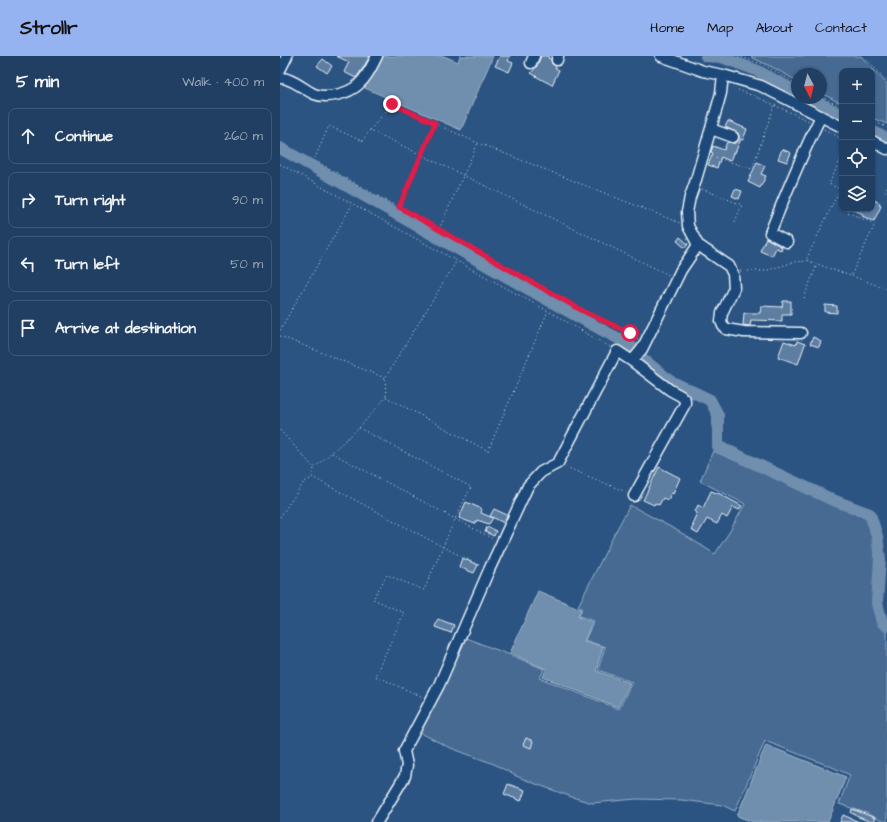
<!DOCTYPE html>
<meta charset="utf-8">
<style>
:root{--surface:#203f62;--page:#2d4a6b;--text:#f1f3f6;--muted:#a2afbe;--line:#3d5877;--accent:#95b2f1}
body{margin:0;font-family:"Architects Daughter",sans-serif;background:var(--page);color:var(--text)}
.controls{position:absolute;right:12px;top:12px;display:grid;overflow:hidden;border-radius:8px;box-shadow:0 1px 3px #0004}
.controls button{width:36px;height:36px;display:grid;place-items:center;padding:0;border:0;border-bottom:1px solid var(--line);background:var(--surface);color:var(--text);font:20px sans-serif}
.compass{position:absolute;left:511px;top:12px;width:36px;height:36px;border-radius:50%;background:var(--surface);box-shadow:0 1px 3px #0004;rotate:173deg}
.stop{position:absolute;width:12px;height:12px;margin:-9px;border:3px solid #e11d48;border-radius:50%;background:#fff}
.stop.end{background:#e11d48;border-color:#fff;box-shadow:0 1px 4px #0008}
.list{margin:0;padding:0;list-style:none}
h2{display:flex;justify-content:space-between;align-items:center;height:52px;margin:0;padding:0 16px;font-size:17px}
h2 small{font-size:13px;font-weight:400;color:var(--muted)}
.list li{display:grid;grid-template-columns:26px 1fr auto;gap:12px;align-items:center;box-sizing:border-box;height:56px;margin:0 8px 8px;padding:0 8px;border:1px solid var(--line);border-radius:8px}
.list b{display:block;font-size:15px;white-space:nowrap}
.list em{font-size:13px;font-style:normal;color:var(--muted)}
.icon{flex:none;width:22px;height:22px;fill:none;stroke:currentColor;stroke-width:2;stroke-linecap:round;stroke-linejoin:round}
.map{position:relative;flex:none;width:607px;height:766px;overflow:hidden}
header{display:flex;align-items:center;gap:24px;box-sizing:border-box;height:56px;padding:0 20px;background:var(--accent);color:#111}
header strong{font-size:19px}
nav{display:flex;gap:22px;margin-inline-start:auto;font-size:14px}
main{display:flex}
aside{flex:1;background:var(--surface)}
.map>svg:first-child{display:block}
.green{fill:#476b93;stroke:#98aec6}
.water{fill:#708ead;stroke:#a0b6cb}
.lines{fill:none;stroke-linecap:round;stroke-linejoin:round}
.river{stroke:#708ead;stroke-width:12}
.building{fill:#5d7da1;stroke:#e8f1f8}
.minor-casing{stroke:#e8f1f8;stroke-width:13}
.path{stroke:#e8f1f8;stroke-width:1;stroke-dasharray:1 3;stroke-linecap:butt}
.minor{stroke:#1f4a7a;stroke-width:10}
.route{stroke:#e11d48;stroke-width:5}
</style>
<header>
<strong>Strollr</strong>
<nav><a>Home</a><a>Map</a><a>About</a><a>Contact</a></nav>
</header>
<main>
<aside>
<h2>5 min<small>Walk · 400 m</small></h2>
<ul class="list">
<li><svg class="icon" aria-label="ahead" viewBox="0 0 24 24"><path d="M12 20V5M6 11l6-6 6 6"/></svg><div><b>Continue</b></div><em>260 m</em></li>
<li><svg class="icon" aria-label="right" viewBox="0 0 24 24"><path d="M7 20v-9h11M14 6l5 5-5 5"/></svg><div><b>Turn right</b></div><em>90 m</em></li>
<li><svg class="icon" aria-label="left" viewBox="0 0 24 24"><path d="M17 20v-9H6M10 6l-5 5 5 5"/></svg><div><b>Turn left</b></div><em>50 m</em></li>
<li><svg class="icon" aria-label="arrive" viewBox="0 0 24 24"><path d="M6 21V4h12l-3 4 3 4H6"/></svg><div><b>Arrive at destination</b></div></li>
</ul>
</aside>
<div class="map">
<svg width="607" height="766" viewBox="0 0 607 766">
<rect width="100%" height="100%" fill="#2b5482"/>
<filter id="ink" filterUnits="userSpaceOnUse"><feTurbulence type="fractalNoise" baseFrequency=".025" numOctaves="2"/><feDisplacementMap in="SourceGraphic" scale="8" xChannelSelector="R" yChannelSelector="G"/><feConvolveMatrix kernelMatrix="1 2 1 2 8 2 1 2 1" color-interpolation-filters="sRGB"/></filter>
<g filter="url(#ink)">
<path class="green" d="M 472,0 L 581,0 L 607,28 L 607,68 L 592,62 L 592,15 L 562,15 L 562,48 L 541,37 L 541,18 L 517,18 L 517,25 L 494,12 L 471,1 Z
M 433,395 C 467,409 501,426 535,441 C 552,448 569,456 587,462 L 594,476 L 598,502 L 596,547 L 601,567 L 607,572 L 607,766 L 604,766 L 586,757 L 559,748 L 570,719 L 552,711 L 485,685 L 455,755 L 442,749 L 401,744 L 356,743 L 312,747 L 292,741 L 256,728 L 236,720 L 214,708 L 168,691 L 133,673 L 183,581 L 233,600 L 264,613 L 260,622 L 339,653 L 352,626 L 318,614 L 325,591 L 305,584 L 314,565 L 299,560 L 302,552 L 298,550 L 338,471 L 350,449 L 398,475 L 435,498 L 450,475 L 465,448 L 420,425 Z"/>
<path class="water" d="M 99,0 L 164,0 L 178,6 L 180,0 L 213,0 L 181,74 L 85,32 Z
M 258,535 L 301,553 L 298,561 L 312,566 L 304,585 L 323,591 L 316,615 L 350,627 L 338,651 L 263,621 L 266,613 L 230,597 Z
M 486,689 L 566,721 L 548,766 L 473,766 L 457,760 Z"/>
<g class="lines">
<path class="river" d="M 426,0 L 441,1 L 476,14 L 517,36
M 529,42 L 562,59
M 592,75 L 607,83
M 0,92 L 268,244 L 324,275 L 349,288 L 359,300 L 390,325 L 430,344 L 438,359 L 438,390 L 553,444 L 590,458 L 597,480 L 600,503 L 597,547 L 602,566 L 607,570"/>
</g>
<path class="building" d="M 56,0 L 90,0 L 83,12 L 76,22 L 64,16 L 69,6 Z
M 220,0 L 230,0 L 228,5 L 233,7 L 229,16 L 215,10 Z
M 261,0 L 269,0 L 268,2 L 271,3 L 272,8 L 276,10 L 275,12 L 279,14 L 272,29 L 259,22 L 251,17 L 257,10 Z
M 43,3 L 52,10 L 47,17 L 37,10 Z
M 448,65 L 467,73 L 463,84 L 461,83 L 455,97 L 453,97 L 450,105 L 441,101 L 437,112 L 428,109 L 433,97 L 431,96 L 433,90 L 444,94 L 447,86 L 454,87 L 457,86 L 459,83 L 459,80 L 458,77 L 445,71 Z
M 502,93 L 511,97 L 507,106 L 498,103 Z
M 477,106 L 485,110 L 481,118 L 486,120 L 480,132 L 468,126 Z
M 455,133 L 462,135 L 459,143 L 452,140 Z
M 592,143 L 600,147 L 599,149 L 601,150 L 594,165 L 582,160 L 583,158 L 572,153 L 592,153 Z
M 400,181 L 408,188 L 405,192 L 397,185 Z
M 486,182 L 502,191 L 501,194 L 496,192 L 492,200 L 480,195 Z
M 503,245 L 511,245 L 511,258 L 502,258 L 502,265 L 471,264 L 470,270 L 463,269 L 464,257 L 480,257 L 481,250 L 502,251 Z
M 545,249 L 557,250 L 557,257 L 545,256 Z
M 533,281 L 541,285 L 539,291 L 530,288 Z
M 504,285 L 516,289 L 517,285 L 525,288 L 518,308 L 498,301 Z
M 379,411 L 400,422 L 393,438 L 391,437 L 388,444 L 383,442 L 379,449 L 375,447 L 374,449 L 363,444 Z
M 431,435 L 440,438 L 462,450 L 459,454 L 453,451 L 447,462 L 442,459 L 437,468 L 427,463 L 418,478 L 411,474 L 414,469 L 412,468 L 417,457 L 415,455 L 418,449 L 423,452 Z
M 186,446 L 202,453 L 201,457 L 213,462 L 209,468 L 197,464 L 195,468 L 179,462 Z
M 214,453 L 227,459 L 224,467 L 210,460 Z
M 207,471 L 216,475 L 214,480 L 205,476 Z
M 182,502 L 198,509 L 194,517 L 179,511 Z
M 158,563 L 174,569 L 171,577 L 155,571 Z
M 246,682 L 253,685 L 251,692 L 243,689 Z
M 228,728 L 245,734 L 241,745 L 224,738 Z
M 572,753 L 595,762 L 593,766 L 591,766 L 576,760 L 576,759 L 571,757 Z
M 563,759 L 579,766 L 560,766 Z"/>
<g class="lines">
<g class="minor-casing">
<path id="minor" d="M 381,0 L 423,15 L 443,19 L 481,30 L 562,71
M 277,4 L 278,0
M 251,7 L 254,0
M 0,14 L 7,0
M 443,19 L 441,37 L 438,48 L 415,127 L 410,141 L 407,156 L 408,170 L 418,189 L 443,206 L 449,210 L 453,218 L 454,232 L 442,257 L 441,265 L 443,270 L 446,273 L 464,276 L 521,277
M 0,22 C 3,22 6,22 9,24 C 18,27 25,34 34,38 C 46,43 68,38 78,29 C 87,21 92,10 97,0
M 431,73 L 453,81
M 592,85 L 607,93
M 507,186 L 490,177 C 506,137 522,98 541,60
M 354,440 L 405,348 L 405,344 L 401,340 L 390,334 L 352,305 L 362,293 L 401,214 L 418,189
M 97,766 L 125,720 L 127,709 L 124,695 L 159,629 L 209,514 L 248,430 L 261,416 L 278,407 L 337,295 L 352,305"/>
</g>
<path class="path" d="M 458,0 L 482,8 L 517,28
M 584,0 L 607,25
M 458,34 L 481,43 L 529,65
M 541,41 L 562,51
M 592,65 L 607,71
M 544,73 L 562,83
M 90,74 L 112,48 L 198,87 L 400,167
M 432,100 L 472,113 L 494,50
M 562,100 L 549,128 L 562,134
M 0,108 L 268,255 L 330,291
M 607,131 L 605,135 L 607,138
M 422,133 L 462,149 L 454,168
M 560,133 L 526,204 L 571,220 L 595,168 L 567,156 L 568,153
M 119,151 L 155,68
M 159,173 L 198,87
M 460,215 L 485,215 L 514,206 L 527,205
M 572,220 L 607,233
M 524,242 L 537,208
M 0,274 L 72,149
M 0,280 L 105,322
M 358,283 L 350,277 L 303,255 L 34,104 L 49,70 L 82,85 L 90,74 L 389,219
M 106,340 L 105,322 L 176,206
M 79,372 L 191,431 L 175,463 L 144,534 L 107,519 L 93,543 L 124,557 L 95,620 L 143,641
M 0,374 L 34,412 L 79,372 L 106,341 L 208,395 L 268,255
M 52,397 L 213,483
M 286,411 L 346,436
M 34,413 L 32,421 L 163,491 L 201,510
M 0,461 L 24,426 L 32,422"/>
<use href="#minor" class="minor"/>
</g>
</g>
<g class="lines" filter="url(#ink)">
<path class="route" d="M 112,48 L 155,67 L 119,151 L 303,255 L 350,277"/>
</g>
</svg>
<div class="controls">
<button>+</button>
<button>−</button>
<button><svg class="icon" aria-label="locate" viewBox="0 0 24 24"><circle cx="12" cy="12" r="6"/><path d="M12 2v4M12 18v4M2 12h4M18 12h4"/></svg></button>
<button><svg class="icon" aria-label="layers" viewBox="0 0 24 24"><path d="M12 4l9 5-9 5-9-5zM3 14l9 5 9-5"/></svg></button>
</div>
<svg class="compass" viewBox="-18 -18 36 36"><path d="M0-13l5 13h-10z" fill="#e53935"/><path d="M0 13l5-13h-10z" fill="#a2afbe"/></svg>
<div class="stop" style="left:350px;top:277px"></div>
<div class="stop end" style="left:112px;top:48px"></div>
</div>
</main>
